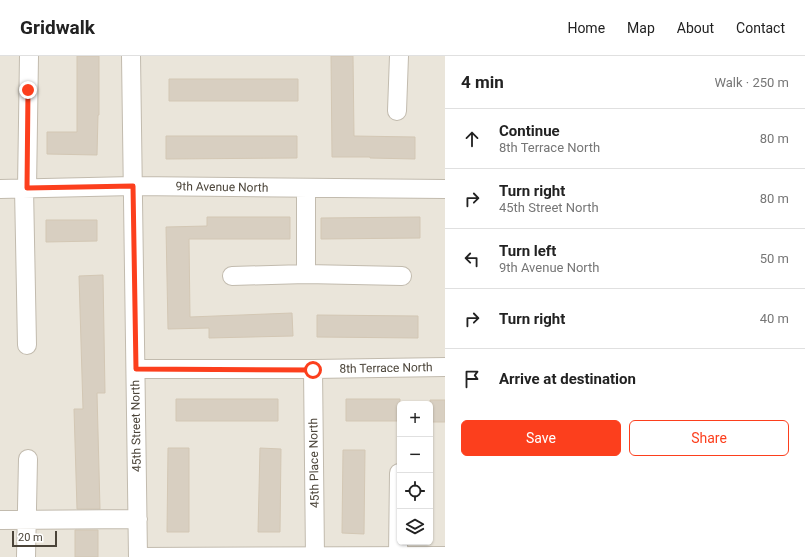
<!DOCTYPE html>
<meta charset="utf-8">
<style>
:root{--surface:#fff;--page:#f6f6f6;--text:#222;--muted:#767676;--line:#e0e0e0;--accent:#fc3f1d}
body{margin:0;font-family:Roboto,sans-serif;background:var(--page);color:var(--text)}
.controls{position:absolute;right:12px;bottom:12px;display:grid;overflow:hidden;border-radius:6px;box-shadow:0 1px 3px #0004}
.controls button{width:36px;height:36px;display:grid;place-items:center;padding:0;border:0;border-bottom:1px solid var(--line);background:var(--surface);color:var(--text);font:20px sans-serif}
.scale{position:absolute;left:12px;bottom:10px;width:45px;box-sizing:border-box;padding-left:4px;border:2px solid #4b4439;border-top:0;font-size:11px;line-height:14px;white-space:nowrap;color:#4b4439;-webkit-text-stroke:3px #fff;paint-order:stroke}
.stop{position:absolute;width:12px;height:12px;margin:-9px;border:3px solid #fc3f1d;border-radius:50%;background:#fff}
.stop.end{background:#fc3f1d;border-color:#fff;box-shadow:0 1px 4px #0008}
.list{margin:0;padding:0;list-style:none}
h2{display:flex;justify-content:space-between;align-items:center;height:52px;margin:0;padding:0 16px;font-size:17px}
h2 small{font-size:13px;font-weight:400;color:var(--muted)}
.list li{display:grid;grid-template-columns:26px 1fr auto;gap:12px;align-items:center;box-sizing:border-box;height:60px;padding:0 16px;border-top:1px solid var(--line)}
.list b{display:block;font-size:15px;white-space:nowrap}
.list p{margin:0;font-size:13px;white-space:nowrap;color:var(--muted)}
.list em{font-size:13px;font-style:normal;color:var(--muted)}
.actions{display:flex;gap:8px;padding:12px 16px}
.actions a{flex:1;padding:9px 0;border:1px solid var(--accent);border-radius:6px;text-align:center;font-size:14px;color:var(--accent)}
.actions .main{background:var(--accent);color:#fff}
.icon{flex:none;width:22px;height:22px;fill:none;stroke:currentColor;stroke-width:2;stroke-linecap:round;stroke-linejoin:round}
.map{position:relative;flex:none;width:445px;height:501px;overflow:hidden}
header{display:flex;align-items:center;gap:24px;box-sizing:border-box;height:56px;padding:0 20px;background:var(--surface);border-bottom:1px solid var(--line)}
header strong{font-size:19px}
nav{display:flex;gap:22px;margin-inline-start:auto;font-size:14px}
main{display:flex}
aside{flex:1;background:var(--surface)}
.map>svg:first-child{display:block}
.residential{fill:#eae5da;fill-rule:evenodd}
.building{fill:#d8cfc1;stroke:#d3c7b4}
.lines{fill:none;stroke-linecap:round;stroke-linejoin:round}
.minor-casing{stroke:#c2bbae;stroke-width:20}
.minor{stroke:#fff;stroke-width:18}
.route{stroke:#fc3f1d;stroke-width:5}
.labels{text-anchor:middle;stroke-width:3.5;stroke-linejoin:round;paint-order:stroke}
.street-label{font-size:12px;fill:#4b4439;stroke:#fff}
</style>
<header>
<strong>Gridwalk</strong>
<nav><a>Home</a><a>Map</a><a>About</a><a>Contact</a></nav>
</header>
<main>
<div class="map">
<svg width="445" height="501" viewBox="0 0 445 501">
<rect width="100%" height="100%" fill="#f6f3ec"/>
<path class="residential" d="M 0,0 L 445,0 L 445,501 L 0,501 ZM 400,348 L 430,348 L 430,486 L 400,486 Z"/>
<path class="building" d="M 77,0 L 99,0 L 99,59 L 98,59 L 97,99 L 47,98 L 47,76 L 77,76 Z
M 331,0 L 353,0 L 354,80 L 415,81 L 415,103 L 370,102 L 370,101 L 332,101 Z
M 169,23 L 298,23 L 298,45 L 169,45 Z
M 166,80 L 297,80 L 297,102 L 166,103 Z
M 207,161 L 290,161 L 290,183 L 189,183 L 190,261 L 292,257 L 293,280 L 209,282 L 209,272 L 168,273 L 166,171 L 207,170 Z
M 420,161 L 420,182 L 321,183 L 321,162 Z
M 46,164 L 97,164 L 97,185 L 46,186 Z
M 103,219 L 105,337 L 97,337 L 100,453 L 77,453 L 74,353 L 83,353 L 79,220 Z
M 317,259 L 418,260 L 418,282 L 317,281 Z
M 176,343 L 278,343 L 278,365 L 176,365 Z
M 346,343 L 400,343 L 400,365 L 346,365 Z
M 430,344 L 445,344 L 445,366 L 430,366 Z
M 168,392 L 189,392 L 189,476 L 167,476 Z
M 260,392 L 281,393 L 280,476 L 258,476 Z
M 343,394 L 365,394 L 364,478 L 342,477 Z
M 75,474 L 98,474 L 98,501 L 75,501 Z"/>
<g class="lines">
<g class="minor-casing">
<path id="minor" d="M 131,0 L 138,501
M 397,55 L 399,0
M 24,132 L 27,289
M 27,132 L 29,0
M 306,132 L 306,218 L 402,220
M 0,133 L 133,130 L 445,133
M 232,220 L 306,218
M 136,313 L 313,313 L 445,311
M 313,313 L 315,501
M 0,464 L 138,463
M 26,501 L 28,403
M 138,501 L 445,500
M 398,501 L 399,417"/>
</g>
<use href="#minor" class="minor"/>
</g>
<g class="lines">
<path class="route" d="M 28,34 L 27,132 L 133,130 L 136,313 L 313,314"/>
</g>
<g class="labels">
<g class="street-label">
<text transform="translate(222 131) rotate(1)" y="4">9th Avenue North</text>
<text transform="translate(386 312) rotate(-1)" y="4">8th Terrace North</text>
<text transform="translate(136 370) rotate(-91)" y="4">45th Street North</text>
<text transform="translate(314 407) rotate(-91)" y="4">45th Place North</text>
</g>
</g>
</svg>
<div class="controls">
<button>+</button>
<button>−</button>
<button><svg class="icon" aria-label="locate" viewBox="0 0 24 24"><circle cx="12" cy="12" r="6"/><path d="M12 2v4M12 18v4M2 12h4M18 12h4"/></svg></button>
<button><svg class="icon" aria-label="layers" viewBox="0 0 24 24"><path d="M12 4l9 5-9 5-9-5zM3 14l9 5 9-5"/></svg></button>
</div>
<div class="scale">20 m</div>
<div class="stop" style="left:313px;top:314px"></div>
<div class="stop end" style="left:28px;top:34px"></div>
</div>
<aside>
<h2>4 min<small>Walk · 250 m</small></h2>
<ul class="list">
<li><svg class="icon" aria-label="ahead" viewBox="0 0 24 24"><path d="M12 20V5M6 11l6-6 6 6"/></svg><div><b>Continue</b><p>8th Terrace North</p></div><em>80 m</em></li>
<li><svg class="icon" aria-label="right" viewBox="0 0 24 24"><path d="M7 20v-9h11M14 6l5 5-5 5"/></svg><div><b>Turn right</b><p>45th Street North</p></div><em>80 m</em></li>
<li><svg class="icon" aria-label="left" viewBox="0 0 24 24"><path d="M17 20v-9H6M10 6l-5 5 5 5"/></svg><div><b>Turn left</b><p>9th Avenue North</p></div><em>50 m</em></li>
<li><svg class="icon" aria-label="right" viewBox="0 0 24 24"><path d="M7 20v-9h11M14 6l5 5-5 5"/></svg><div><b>Turn right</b></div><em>40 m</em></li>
<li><svg class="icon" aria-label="arrive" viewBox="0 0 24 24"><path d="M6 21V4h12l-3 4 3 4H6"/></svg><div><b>Arrive at destination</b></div></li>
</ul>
<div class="actions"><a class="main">Save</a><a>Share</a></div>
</aside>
</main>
